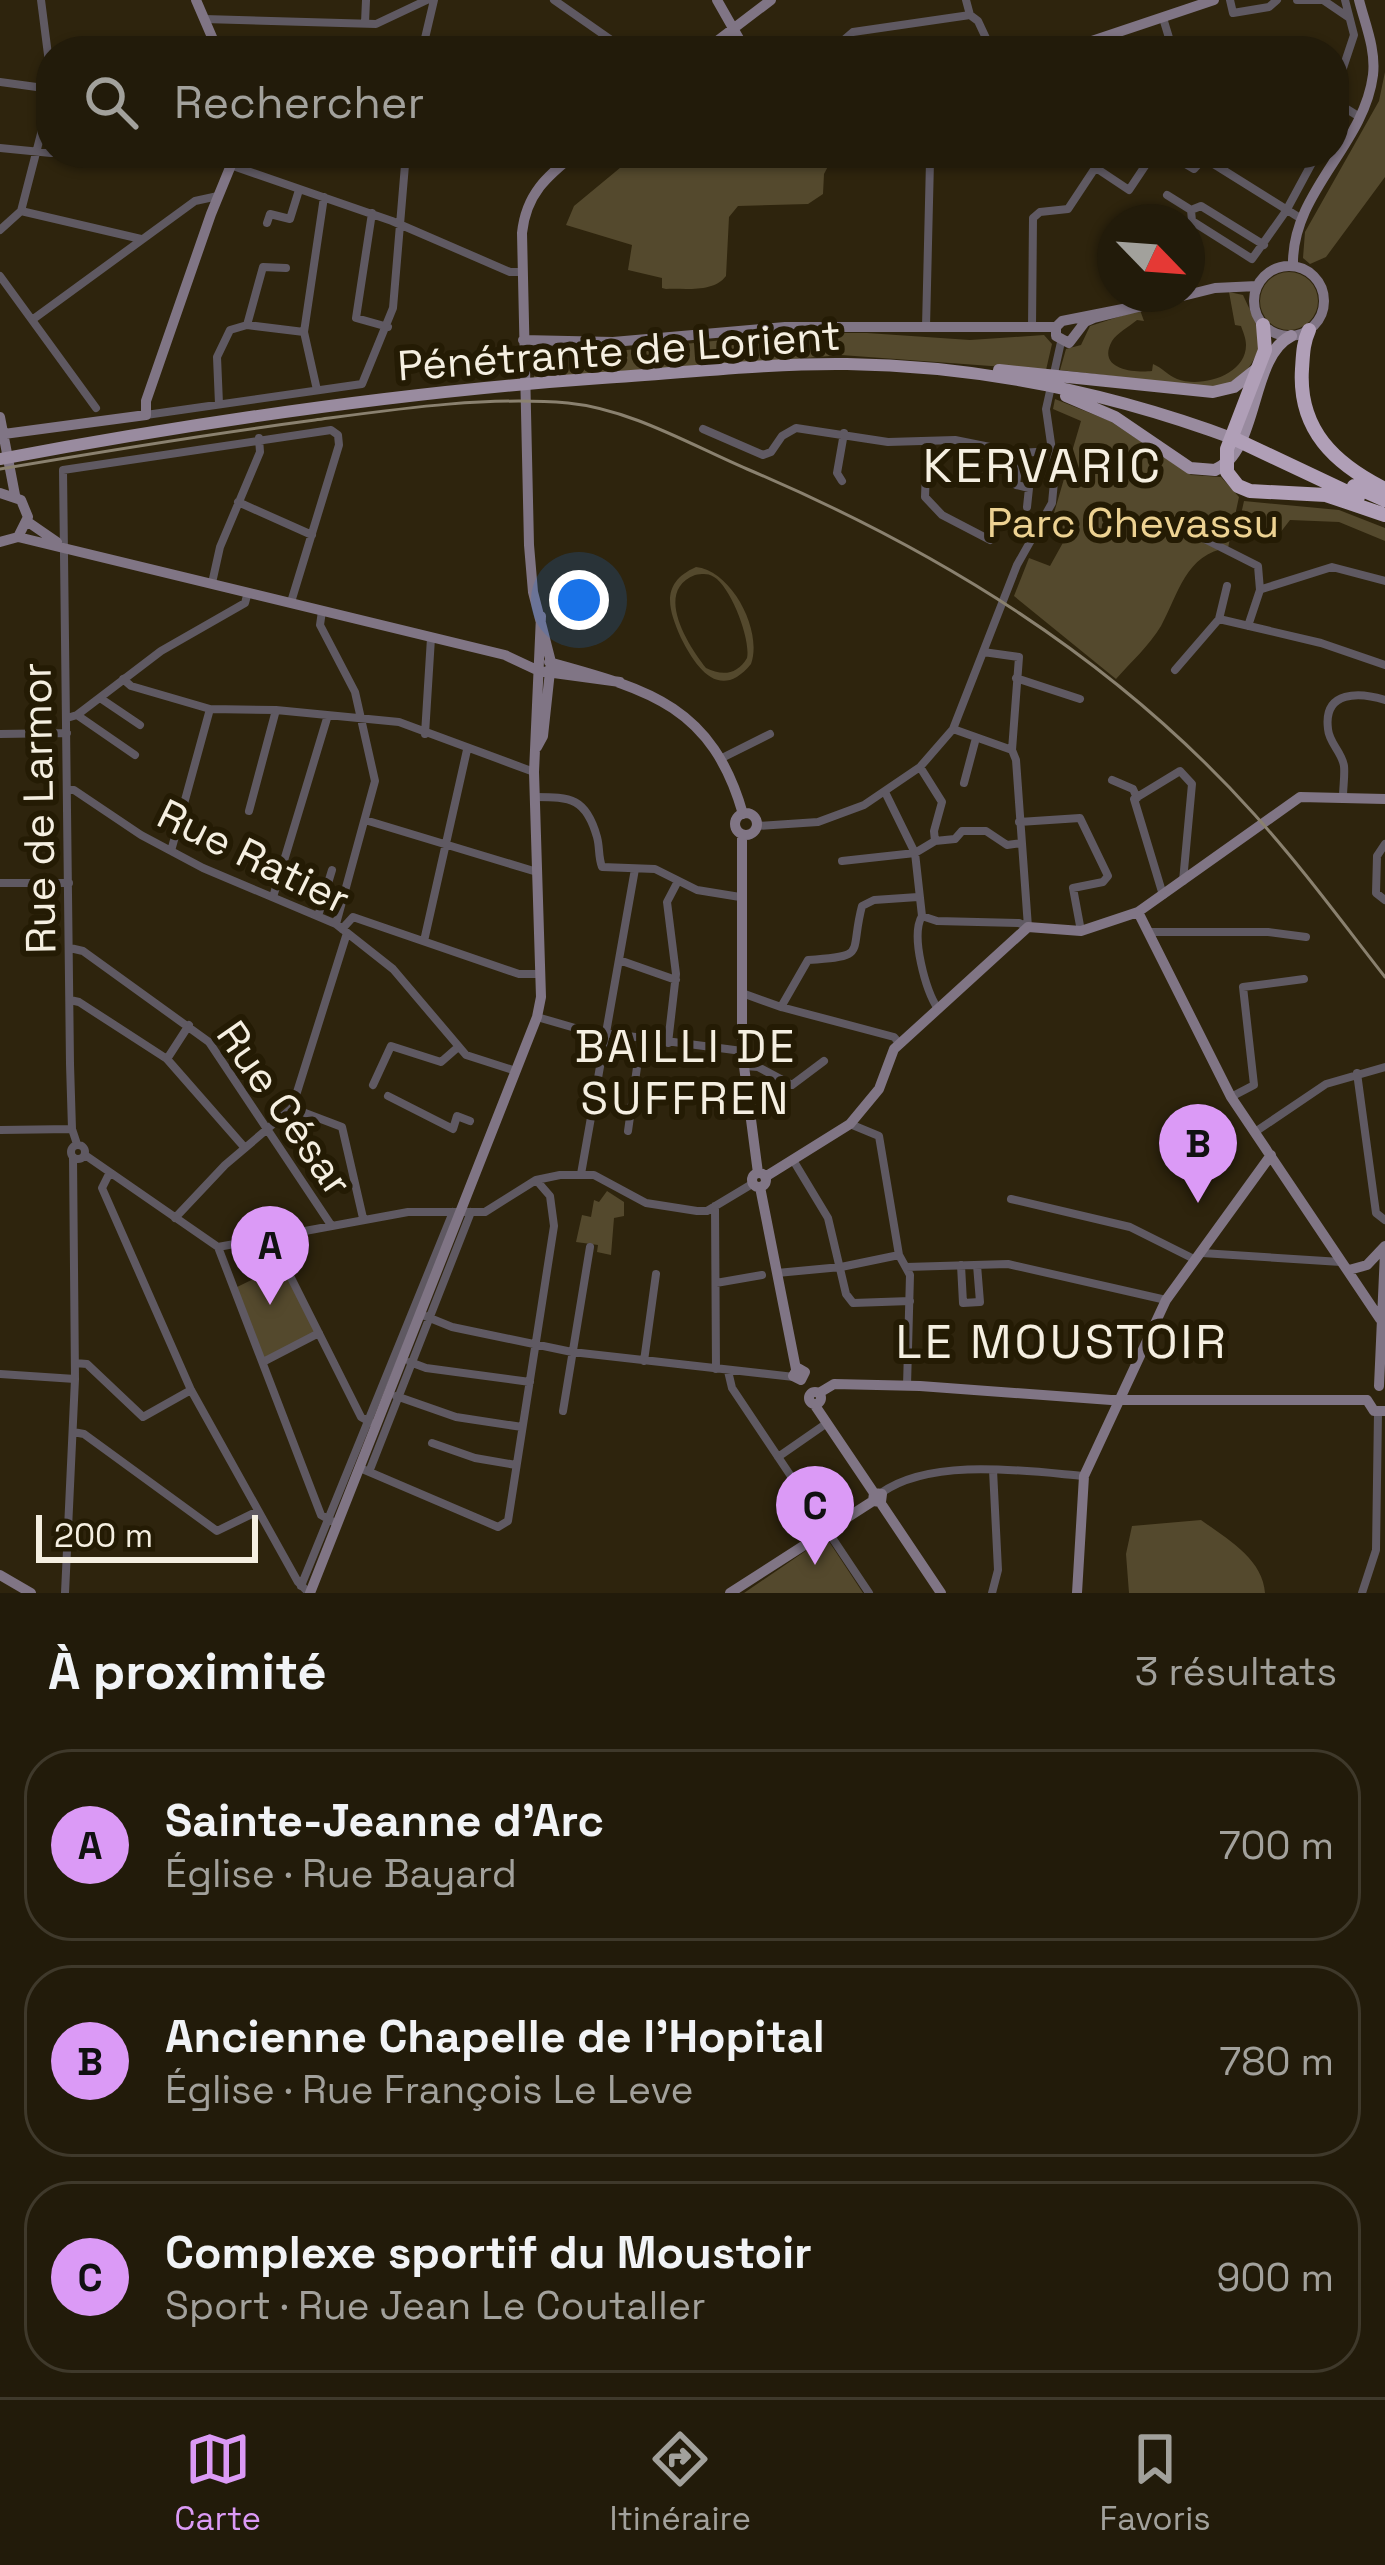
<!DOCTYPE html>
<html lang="fr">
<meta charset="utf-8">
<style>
:root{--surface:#221b0a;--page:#2e2818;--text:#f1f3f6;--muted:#a2a19c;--line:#3f392b;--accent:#db9af6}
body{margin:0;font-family:"Space Grotesk",sans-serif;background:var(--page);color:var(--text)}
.compass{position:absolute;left:1097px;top:204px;width:108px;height:108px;border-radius:50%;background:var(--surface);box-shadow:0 3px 9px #0004;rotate:115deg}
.scale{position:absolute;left:36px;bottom:30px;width:222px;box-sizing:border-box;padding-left:12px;border:6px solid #f5efe1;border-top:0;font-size:33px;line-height:42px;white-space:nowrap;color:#f5efe1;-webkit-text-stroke:9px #241b04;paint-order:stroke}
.you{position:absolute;left:579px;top:600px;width:42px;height:42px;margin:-30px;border:9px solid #fff;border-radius:50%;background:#1a73e8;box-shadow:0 0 0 18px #1a73e833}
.badge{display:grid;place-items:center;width:78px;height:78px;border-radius:50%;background:var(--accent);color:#111;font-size:39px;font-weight:700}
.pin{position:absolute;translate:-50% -99px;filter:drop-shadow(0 3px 6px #0008)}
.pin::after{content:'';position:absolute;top:63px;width:42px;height:36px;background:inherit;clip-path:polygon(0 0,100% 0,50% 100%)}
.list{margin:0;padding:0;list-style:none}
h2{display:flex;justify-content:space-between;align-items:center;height:156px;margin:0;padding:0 48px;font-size:51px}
h2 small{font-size:39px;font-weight:400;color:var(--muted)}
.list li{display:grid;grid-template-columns:78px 1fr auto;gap:36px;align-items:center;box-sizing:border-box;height:192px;margin:0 24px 24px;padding:0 24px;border:3px solid var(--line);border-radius:48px}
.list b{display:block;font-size:45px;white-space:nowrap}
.list p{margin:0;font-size:39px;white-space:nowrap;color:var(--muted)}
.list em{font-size:39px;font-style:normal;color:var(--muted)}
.icon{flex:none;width:66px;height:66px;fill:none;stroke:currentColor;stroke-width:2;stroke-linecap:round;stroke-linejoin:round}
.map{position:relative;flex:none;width:1385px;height:1593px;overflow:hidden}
.search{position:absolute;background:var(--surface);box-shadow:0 3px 9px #0004;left:36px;right:36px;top:36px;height:132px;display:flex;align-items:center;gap:30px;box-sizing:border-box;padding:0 42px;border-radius:48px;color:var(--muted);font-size:45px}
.sheet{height:804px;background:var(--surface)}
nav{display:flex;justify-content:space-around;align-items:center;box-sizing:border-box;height:168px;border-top:3px solid var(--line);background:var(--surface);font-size:33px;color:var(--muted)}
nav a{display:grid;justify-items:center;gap:6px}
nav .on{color:var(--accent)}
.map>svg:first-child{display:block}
.green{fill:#54492d;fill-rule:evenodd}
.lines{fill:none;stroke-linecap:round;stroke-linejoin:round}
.street{stroke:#5f5962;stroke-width:8}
.secondary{stroke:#807585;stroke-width:10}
.primary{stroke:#998b9f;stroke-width:12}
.highway{stroke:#b09fb7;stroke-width:14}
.rail{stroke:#8a816f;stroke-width:3}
.labels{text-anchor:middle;stroke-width:12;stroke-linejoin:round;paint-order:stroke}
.street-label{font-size:42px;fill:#f5efe1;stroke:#241b04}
.park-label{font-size:42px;fill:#edd292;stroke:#241b04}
.neighbourhood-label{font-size:45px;letter-spacing:3px;fill:#f5efe1;stroke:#241b04}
.quarter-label{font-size:48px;letter-spacing:3px;fill:#f5efe1;stroke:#241b04}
</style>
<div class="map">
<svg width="1385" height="1593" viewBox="0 0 1385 1593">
<rect width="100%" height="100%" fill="#2e240d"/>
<path class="green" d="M 1385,72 L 1385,177 L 1326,257 L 1310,264 L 1303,258 L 1305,232 L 1379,101 Z
M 638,153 L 835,153 L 824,174 L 823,194 L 808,204 L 738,206 L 729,217 L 726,276 C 713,293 686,288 666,289 L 662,288 L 662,278 L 628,270 L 632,245 L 566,225 L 574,206 Z
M1260 301a29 29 0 1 1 58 0a29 29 0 1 1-58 0Z
M 1229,292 L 1243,295 L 1263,338 C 1252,367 1245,380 1214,388 L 1060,370 L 1066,349 L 1081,345 L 1090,326 L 1140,310 L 1144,321 L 1137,320 C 1130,326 1117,333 1112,341 C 1096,370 1135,373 1152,371 L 1153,364 C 1163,368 1167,375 1177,379 C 1200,388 1246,376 1246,345 C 1246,338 1243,332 1241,326 L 1235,325 Z
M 790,333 L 867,333 L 970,340 L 1044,335 L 1052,344 L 1046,370 L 841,355 L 534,381 L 534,359 L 544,346 L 617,351 Z
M 1055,399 L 1110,421 L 1191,475 L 1221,477 L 1239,497 L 1228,548 C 1186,553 1178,595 1161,626 C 1149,646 1131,662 1116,679 L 1014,596 L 1029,558 L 1050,566 L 1065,539 L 1049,530 L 1081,421 L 1053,409 Z
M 1244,501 L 1339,510 L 1385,528 L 1385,541 L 1339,522 L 1290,520 L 1280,533 L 1240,519 Z
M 696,567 C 732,571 763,631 751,664 C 720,702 696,668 681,638 C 668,609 660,583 696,567 ZM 695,575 C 703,574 707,573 714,577 C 731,587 751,640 747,658 C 737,675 722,676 706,668 C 687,644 654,591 695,575 Z
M 607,1191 L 624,1202 L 624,1216 L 614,1218 L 611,1255 L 597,1252 L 598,1245 L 576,1242 L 582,1215 L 591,1217 L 594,1200 L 599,1202 Z
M 284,1264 L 319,1333 L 263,1362 L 235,1288 Z
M 1201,1520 C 1227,1539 1263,1559 1265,1593 L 1129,1593 L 1126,1554 L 1132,1526 Z
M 826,1537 L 863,1593 L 744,1593 Z"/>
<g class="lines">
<path class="street" d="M 41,0 L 51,78
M 554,0 L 627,51
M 966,0 L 970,15 L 978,21 L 992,51
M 1230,0 L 1233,13 L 1269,7 L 1277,0
M 1297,0 L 1324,0
M 1323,0 L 1348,17
M 1163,18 L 1173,51
M 204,19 L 376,24 L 427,0
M 365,23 L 366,0
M 422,51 L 434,0
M 831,51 L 853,32 L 970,15
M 0,82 L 51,89
M 1334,95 L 1354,35 L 1345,0
M 1334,101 L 1358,116
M 1334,125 L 1344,131
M 0,148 L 51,153
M 1124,153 L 1145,166 L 1153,153
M 1167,153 L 1194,169 L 1204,158
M 1207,153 L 1204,158 L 1300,218
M 233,166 L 392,221 L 510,272 L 521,272
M 1096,168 L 1129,190 L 1145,166
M 1167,195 L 1191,210 L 1192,221 L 1252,259 L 1286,211 L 1313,161
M 1191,210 L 1201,206 L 1264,245
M 21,211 L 51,95
M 372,213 L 356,318 L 388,327
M 267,223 L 270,214 L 290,219 L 299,190
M 0,230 L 21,211 L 141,239
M 0,276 L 96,408
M 32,320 L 195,201 L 218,196
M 247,325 L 263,267 L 286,268
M 926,327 L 930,161
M 1032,328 L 1033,218 L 1040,212 L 1068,209 L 1105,153
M 317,390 L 304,332 L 324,197
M 219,404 L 217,357 L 230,330 L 247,325 L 304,332
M 146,415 L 362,384 L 393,308 L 406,153
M 703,429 L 763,455 L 771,452 L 782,436 L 796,428 L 888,442 L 955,440 L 1020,453 L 1051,451
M 927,443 L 925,497 L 942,515 L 990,540
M 1020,453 L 1016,485 L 1029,488 L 1027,507
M 842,481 L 837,473 L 844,433
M 238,502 L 312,535
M 1165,519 L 1258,566 L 1260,590 L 1248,626
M 212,583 L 220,547 L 260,452 L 259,438
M 1262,589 L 1332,567 L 1385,581
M 322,611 L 320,625 L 355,692 L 375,781 L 336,924
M 1219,619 L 1321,643 L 1385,665
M 983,652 L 1019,657 L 1012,750
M 1175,670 L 1219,619 L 1227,586
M 1016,678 L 1080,699
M 123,679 L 131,686 L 210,709 L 276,710 L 399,722 L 534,772
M 100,698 L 140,725
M 77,715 L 135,755
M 67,718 L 77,715 L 161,651 L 245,603 L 248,592
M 0,734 L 67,733
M 425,734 L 431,638
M 722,758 L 770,734
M 920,767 L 942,802 L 934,831 L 935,841
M 1112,780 L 1133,789 L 1137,798
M 964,783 L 976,738
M 68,790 L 74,790 L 141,835 L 203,868 L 336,924 L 393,969 L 466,1055 L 516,1071
M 885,792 L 915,853 L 922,916 C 910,936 926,991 938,1009
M 535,797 C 571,797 586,798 597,837 C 600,848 598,856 602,867 L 655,869 L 697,890 L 740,897
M 1343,797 C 1343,787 1345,776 1344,766 C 1342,752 1329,743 1328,729 C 1323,690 1360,692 1385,700
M 249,811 L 276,710
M 365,820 L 537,872
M 1019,822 L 1080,818 L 1108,876 L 1103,882 L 1073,888 L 1081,931
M 757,826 L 818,822 L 864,805 L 920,767 L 953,729 L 1017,565 L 1052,503 L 1055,471 L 1046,409 L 1061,342
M 1385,844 L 1377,856 L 1376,893 L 1385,900
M 171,851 L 210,709
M 842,861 L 915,853 L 935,841 L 955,839 L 962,831 L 986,831 L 1007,845 L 1021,843
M 0,883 L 69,883
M 1163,895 L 1134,799 L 1180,771 L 1192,784 L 1183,881
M 273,897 L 328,715
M 318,916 L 332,870
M 922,916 L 937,921 L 1019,923 L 1028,927 L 1016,760 L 1012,750 L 953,729
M 342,929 L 353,917 L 519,974 L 540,974
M 1148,932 L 1268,932 L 1306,937
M 424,941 L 467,750
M 70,948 L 83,951 L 209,1042 L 331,1225
M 619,960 L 676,980
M 742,993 L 781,1007 L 894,1037 L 900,1044
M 70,1000 L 79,1002 L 167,1059 L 245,1148
M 781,1007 L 808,960 C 869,956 849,955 862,906 L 874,900 L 918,897
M 537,1017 L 582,1030 L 742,1051
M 668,1043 L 676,974 L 667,902 L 678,881
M 167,1059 L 189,1025
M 745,1066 L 758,1067 L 792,1085 L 824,1061
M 1357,1073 L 1376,1213 L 1385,1220
M 373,1085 L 391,1046 L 441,1062 L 457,1048
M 388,1096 L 453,1129 L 457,1116 L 470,1121
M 1231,1097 L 1254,1085 L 1243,987 L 1304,979
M 292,1108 L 342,1127 L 363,1218
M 850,1124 L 879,1136 L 899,1255 L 910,1275 L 907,1386
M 0,1130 L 72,1129
M 628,1131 L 641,1039
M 1255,1132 L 1326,1084 L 1385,1067
M 77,1144 L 72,1129 L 70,1064 L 63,470 L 331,430 L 338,435 L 339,445 L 291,602
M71 1152a7 7 0 1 1 14 0a7 7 0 1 1-14 0Z
M 85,1155 L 218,1247 L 408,1212 L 485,1212 L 536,1180 L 560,1175 L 594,1175 L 646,1203 L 697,1211 L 707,1211 L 752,1184
M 793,1160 L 828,1218 L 846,1294 L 853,1303 L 910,1301
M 109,1174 L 102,1188 L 191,1390 L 298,1582 L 309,1593
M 581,1174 L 635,869
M 1011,1199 L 1130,1227 L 1194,1259
M 715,1206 L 716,1369
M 175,1218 L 225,1165 L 292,1108 L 347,933
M 271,1238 L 361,1417 L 370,1422
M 218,1247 L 321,1515 L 337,1524
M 1202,1253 L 1341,1262
M 961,1265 L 963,1303 L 980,1302 L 977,1265
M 906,1267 L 1008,1264 L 1166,1300
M 777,1273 L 841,1267 L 899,1255
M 716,1283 L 762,1275
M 420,1314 L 452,1327 L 572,1352 L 794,1377
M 644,1361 L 656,1274
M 263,1362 L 319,1333
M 410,1362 L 426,1368 L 530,1382
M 75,1363 L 87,1364 L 143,1417 L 191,1390
M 728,1371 L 732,1388 L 869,1593
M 0,1374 L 75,1379
M 396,1396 L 456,1417 L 522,1427
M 563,1411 L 590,1247
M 73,1432 L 84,1434 L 217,1531 L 258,1511
M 432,1443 L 475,1458 L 516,1465
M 778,1457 L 827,1423
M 360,1468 L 498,1527 L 508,1521 L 554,1226 L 550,1196 L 537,1181
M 369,1472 L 471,1212
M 881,1493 C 931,1457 1026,1471 1084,1476
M 301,1586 L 453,1212
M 65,1593 L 75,1379 L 73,1157
M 992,1593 L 998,1570 L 993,1470
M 1362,1593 L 1376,1550 L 1378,1412"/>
<path class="secondary" d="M 196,0 L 218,51
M 717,0 L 746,51
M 704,51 L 771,0
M 1062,51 L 1214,0
M1254 301a35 35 0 1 1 70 0a35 35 0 1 1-70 0Z
M 1293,266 C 1291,192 1364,146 1373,75 C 1376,49 1365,24 1359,0
M 1143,305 L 1062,321 L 1056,327 L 1056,336 L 1069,343 L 1085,322 L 1094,318 L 1215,288 L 1257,286
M 523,340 L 613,342 L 785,327 L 1056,327
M 0,417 L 15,495
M 4,434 L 146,415 L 146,401 L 211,214 L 236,153
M 0,493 L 21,500 L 28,517 L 18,537 L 0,542
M 28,522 L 57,542
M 18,537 L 505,655 L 539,671 L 620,682
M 549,662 C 647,689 712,705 743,814
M 537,747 L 543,736 L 551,662 L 533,592 L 529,545 L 522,233 C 526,194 547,176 576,153
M735 824a11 11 0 1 1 22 0a11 11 0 1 1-22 0Z
M 742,835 L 742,1051 L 758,1173
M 1138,912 L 1231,1097 L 1380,1319
M752 1180a7 7 0 1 1 14 0a7 7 0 1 1-14 0Z
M 765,1177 L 850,1124 L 879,1089 L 894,1049 L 1028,927 L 1081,931 L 1138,912 L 1300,797 L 1385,799
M 760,1187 L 796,1369
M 1349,1270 L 1367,1265 L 1385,1246
M 798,1368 L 805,1372 L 801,1380 L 793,1376 Z
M 1379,1386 L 1385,1252
M809 1398a6 6 0 1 1 12 0a6 6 0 1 1-12 0Z
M 819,1393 L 834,1384 L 920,1386 L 1111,1400 L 1367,1400
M 1367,1400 L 1374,1411 L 1385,1411
M 814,1404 L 874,1493 L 873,1501 L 881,1502 L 882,1494 L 874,1493
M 880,1502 L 941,1593
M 0,1575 L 31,1593
M 310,1593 L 537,1017 L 541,997 L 534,772 L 541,616
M 730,1593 L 873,1501
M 1077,1593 L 1084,1476 L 1166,1300 L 1271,1155"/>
<path class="primary" d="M 999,370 L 1213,392 L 1234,387 L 1258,368
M 1066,396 L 1115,417 L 1190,468 L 1215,470 C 1259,450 1249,357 1291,336
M 0,459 C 198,422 401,392 602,378 C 684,373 766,363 847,364 C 981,366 1112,393 1237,440"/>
<path class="highway" d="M 1263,325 L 1265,350 L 1227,449 L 1227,472 L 1238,486 L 1250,491 L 1326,495 L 1385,515
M 1309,330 C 1303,343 1303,355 1302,369 C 1298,430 1335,464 1385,489
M 1237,440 L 1358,497
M 1354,486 L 1385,500"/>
<path class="rail" d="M 0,469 C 105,451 209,434 315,420 C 397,409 485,396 568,403 C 630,409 691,445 747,469 C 938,550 1114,658 1254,814 C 1301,866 1342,922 1385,977"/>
</g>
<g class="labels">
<g class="street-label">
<text transform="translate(619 350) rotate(-4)" y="15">Pénétrante de Lorient</text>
<text transform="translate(38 808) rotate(-91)" y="15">Rue de Larmor</text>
<text transform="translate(254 856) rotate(26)" y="15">Rue Ratier</text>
<text transform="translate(285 1108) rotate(55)" y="15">Rue César</text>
</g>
<g class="park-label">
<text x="1133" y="537">Parc Chevassu</text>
</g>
<g class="neighbourhood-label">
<text x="686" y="1062">BAILLI DE<tspan x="686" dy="52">SUFFREN</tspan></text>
</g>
<g class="quarter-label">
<text x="1043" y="482">KERVARIC</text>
<text x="1062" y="1358">LE MOUSTOIR</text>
</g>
</g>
</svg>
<svg class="compass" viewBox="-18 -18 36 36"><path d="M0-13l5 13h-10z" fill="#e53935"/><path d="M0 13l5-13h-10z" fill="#a2a19c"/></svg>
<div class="scale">200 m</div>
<div class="you"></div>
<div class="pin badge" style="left:270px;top:1305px">A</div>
<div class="pin badge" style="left:1198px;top:1203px">B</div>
<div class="pin badge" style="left:815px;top:1565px">C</div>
<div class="search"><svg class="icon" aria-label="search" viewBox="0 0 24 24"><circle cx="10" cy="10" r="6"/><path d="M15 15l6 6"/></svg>Rechercher</div>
</div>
<section class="sheet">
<h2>À proximité<small>3 résultats</small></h2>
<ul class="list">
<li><span class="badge">A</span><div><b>Sainte-Jeanne d'Arc</b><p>Église · Rue Bayard</p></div><em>700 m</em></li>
<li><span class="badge">B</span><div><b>Ancienne Chapelle de l'Hopital</b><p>Église · Rue François Le Leve</p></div><em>780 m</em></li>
<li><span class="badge">C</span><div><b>Complexe sportif du Moustoir</b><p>Sport · Rue Jean Le Coutaller</p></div><em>900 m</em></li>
</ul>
</section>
<nav>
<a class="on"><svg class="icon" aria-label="map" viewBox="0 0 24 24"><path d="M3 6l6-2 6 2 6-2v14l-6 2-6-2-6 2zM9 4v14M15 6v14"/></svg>Carte</a>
<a><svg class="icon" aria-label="directions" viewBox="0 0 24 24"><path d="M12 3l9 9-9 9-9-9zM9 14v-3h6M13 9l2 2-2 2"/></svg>Itinéraire</a>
<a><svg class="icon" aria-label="saved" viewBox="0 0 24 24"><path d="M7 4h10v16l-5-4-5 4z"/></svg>Favoris</a>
</nav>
